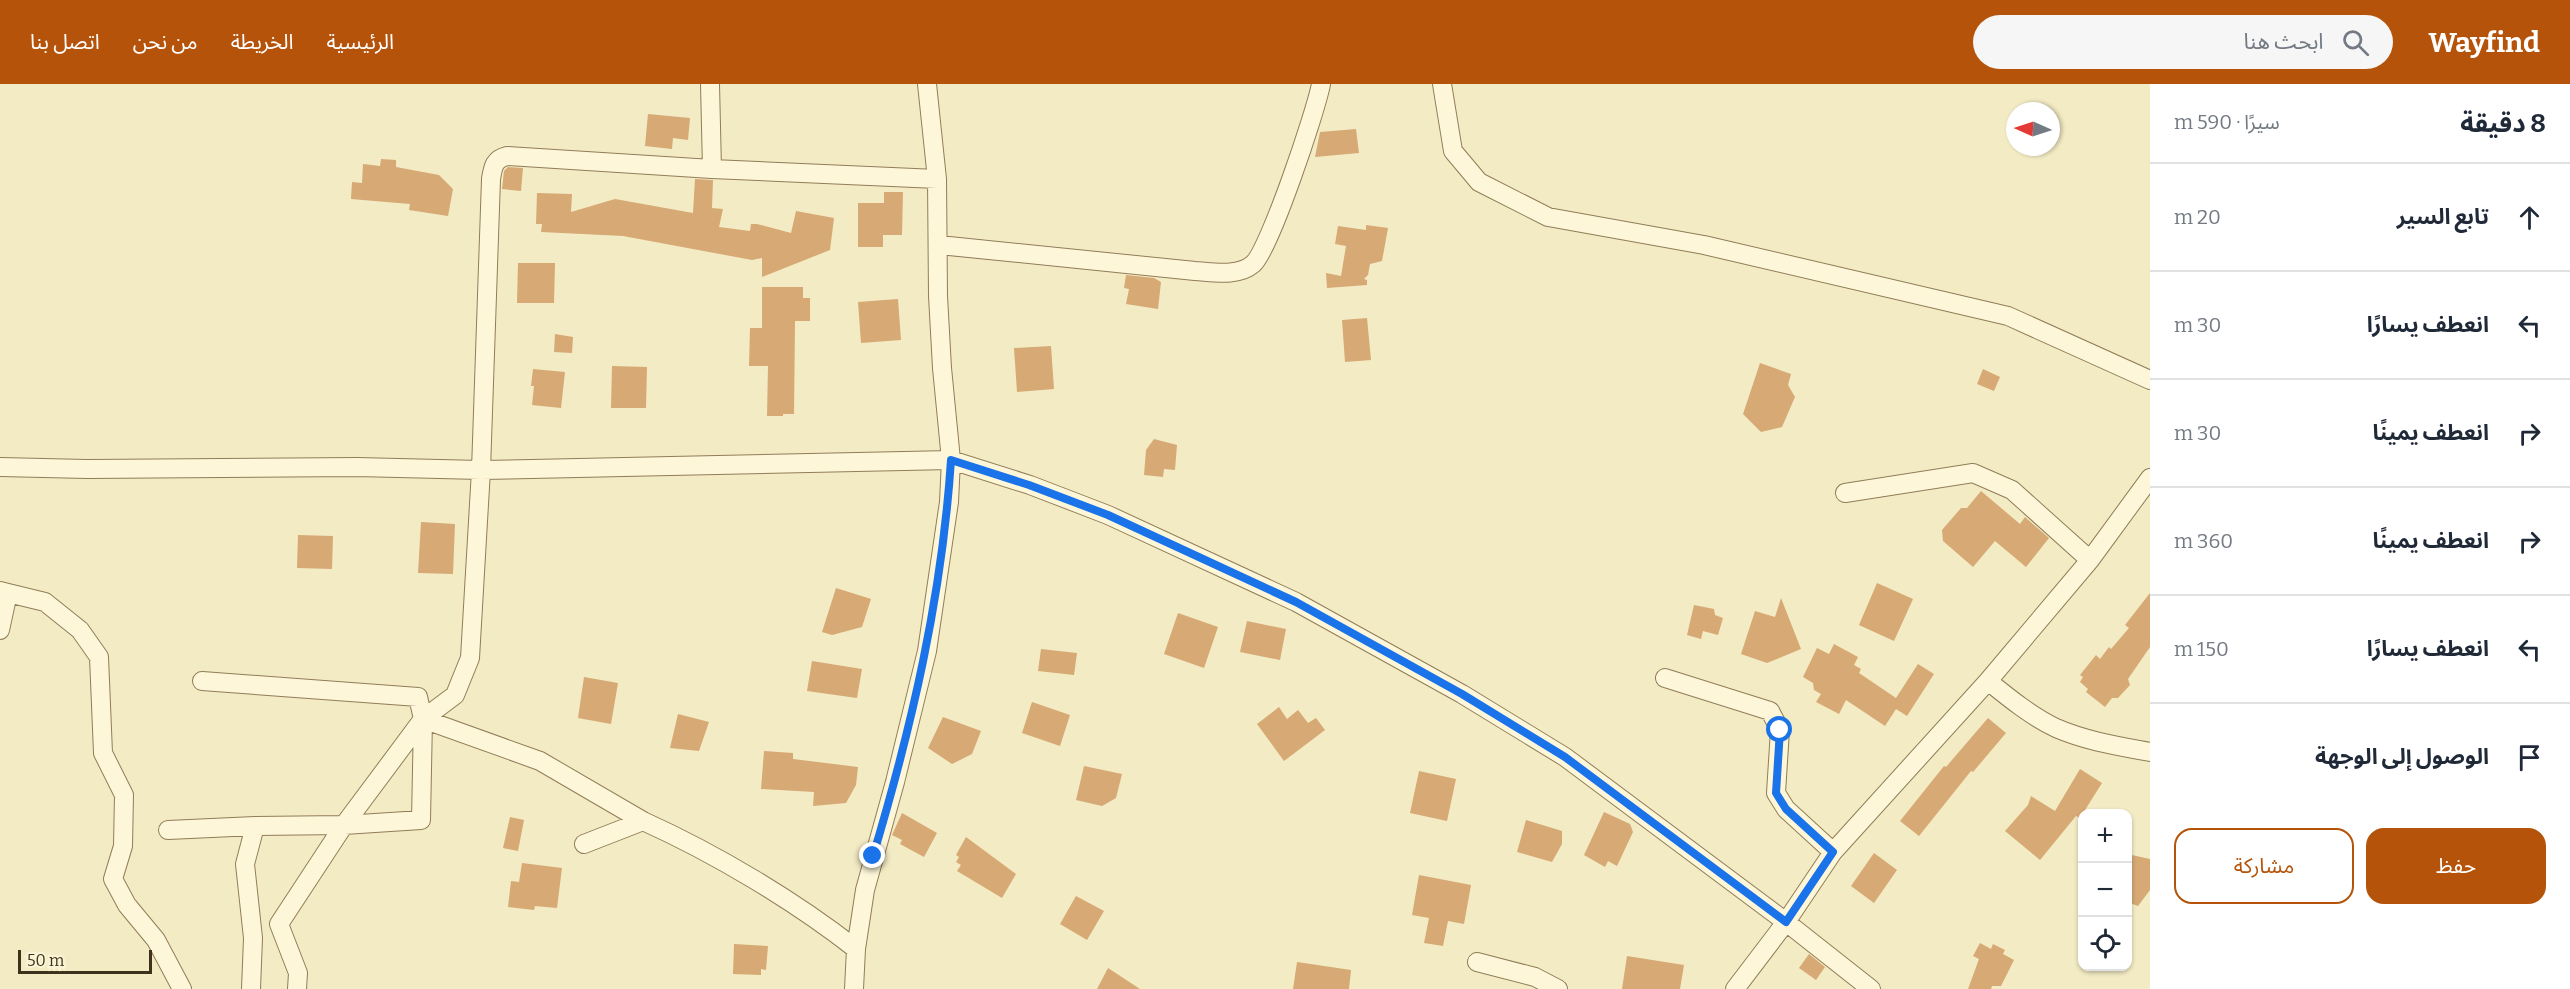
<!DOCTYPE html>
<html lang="ar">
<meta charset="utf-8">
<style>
:root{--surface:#fff;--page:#f6f6f7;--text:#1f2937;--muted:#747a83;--line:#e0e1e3;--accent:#b45309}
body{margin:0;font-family:Bitter,"Noto Sans Arabic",serif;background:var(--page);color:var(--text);direction:rtl}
.controls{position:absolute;right:18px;bottom:18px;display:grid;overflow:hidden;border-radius:12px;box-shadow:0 2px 4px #0004}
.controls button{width:54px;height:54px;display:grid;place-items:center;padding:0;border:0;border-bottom:2px solid var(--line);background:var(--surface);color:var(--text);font:30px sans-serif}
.compass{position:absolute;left:2006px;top:18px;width:54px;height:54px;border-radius:50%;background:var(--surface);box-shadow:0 2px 4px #0004;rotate:273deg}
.scale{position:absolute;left:18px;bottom:15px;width:134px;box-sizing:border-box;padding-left:6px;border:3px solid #3f321d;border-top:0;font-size:16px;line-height:21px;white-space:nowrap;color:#3f321d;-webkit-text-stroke:4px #faf4d5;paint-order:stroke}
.stop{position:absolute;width:18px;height:18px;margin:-14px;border:4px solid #1a73e8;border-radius:50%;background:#fff}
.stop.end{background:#1a73e8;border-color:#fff;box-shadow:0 2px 6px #0008}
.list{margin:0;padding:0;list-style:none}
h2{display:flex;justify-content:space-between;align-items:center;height:78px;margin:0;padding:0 24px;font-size:26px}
h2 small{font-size:20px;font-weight:400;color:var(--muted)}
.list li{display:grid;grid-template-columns:39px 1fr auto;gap:18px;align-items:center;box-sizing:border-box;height:108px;padding:0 24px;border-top:2px solid var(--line)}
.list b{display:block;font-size:22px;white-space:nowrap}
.list em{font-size:20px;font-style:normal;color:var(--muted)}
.actions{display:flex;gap:12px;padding:18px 24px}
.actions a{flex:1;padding:14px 0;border:2px solid var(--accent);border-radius:18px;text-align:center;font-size:21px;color:var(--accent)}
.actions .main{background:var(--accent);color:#fff}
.icon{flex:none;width:33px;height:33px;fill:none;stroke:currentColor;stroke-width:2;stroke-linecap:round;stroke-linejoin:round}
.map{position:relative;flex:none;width:2150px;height:905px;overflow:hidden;direction:ltr}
header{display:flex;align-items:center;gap:36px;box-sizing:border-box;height:84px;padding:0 30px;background:var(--accent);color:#fff}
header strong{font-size:28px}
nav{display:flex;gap:33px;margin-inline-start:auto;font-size:21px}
.search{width:420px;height:54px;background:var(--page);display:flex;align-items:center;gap:15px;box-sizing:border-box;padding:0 21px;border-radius:33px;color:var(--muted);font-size:22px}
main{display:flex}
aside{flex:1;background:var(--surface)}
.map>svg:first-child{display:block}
.building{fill:#d6a975}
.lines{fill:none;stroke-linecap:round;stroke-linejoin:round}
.street-casing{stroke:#917d58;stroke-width:20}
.street{stroke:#fdf6d9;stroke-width:18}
.route{stroke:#1a73e8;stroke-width:8}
</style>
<header>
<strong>Wayfind</strong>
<div class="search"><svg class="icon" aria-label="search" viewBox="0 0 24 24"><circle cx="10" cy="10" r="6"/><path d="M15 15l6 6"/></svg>ابحث هنا</div>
<nav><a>الرئيسية</a><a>الخريطة</a><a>من نحن</a><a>اتصل بنا</a></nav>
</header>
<main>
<aside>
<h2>8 دقيقة<small>سيرًا · 590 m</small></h2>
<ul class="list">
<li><svg class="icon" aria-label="ahead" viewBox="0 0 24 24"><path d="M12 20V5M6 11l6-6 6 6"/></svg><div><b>تابع السير</b></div><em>20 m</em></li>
<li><svg class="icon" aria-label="left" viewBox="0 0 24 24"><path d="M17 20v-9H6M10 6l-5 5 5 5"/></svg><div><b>انعطف يسارًا</b></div><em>30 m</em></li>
<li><svg class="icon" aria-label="right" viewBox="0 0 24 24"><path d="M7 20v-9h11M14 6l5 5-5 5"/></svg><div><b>انعطف يمينًا</b></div><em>30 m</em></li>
<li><svg class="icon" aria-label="right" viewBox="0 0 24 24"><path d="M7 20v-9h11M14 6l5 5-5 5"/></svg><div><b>انعطف يمينًا</b></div><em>360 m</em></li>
<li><svg class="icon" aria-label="left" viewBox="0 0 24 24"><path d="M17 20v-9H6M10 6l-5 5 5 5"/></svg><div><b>انعطف يسارًا</b></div><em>150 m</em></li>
<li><svg class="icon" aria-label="arrive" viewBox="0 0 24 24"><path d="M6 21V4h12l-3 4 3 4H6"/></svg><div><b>الوصول إلى الوجهة</b></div></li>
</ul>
<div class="actions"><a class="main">حفظ</a><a>مشاركة</a></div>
</aside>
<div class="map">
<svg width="2150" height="905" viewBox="0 0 2150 905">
<rect width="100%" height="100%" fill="#f3ebc4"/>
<path class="building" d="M 648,30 L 690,34 L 688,56 L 673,54 L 672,65 L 645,62 Z
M 1356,45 L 1359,69 L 1315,73 L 1320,48 Z
M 381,75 L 396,76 L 396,83 L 439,91 L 453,105 L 448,132 L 409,126 L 410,120 L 351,115 L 352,98 L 362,99 L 363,80 L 380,82 Z
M 508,83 L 523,84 L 521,107 L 502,105 L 504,87 Z
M 695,95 L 713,96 L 712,124 L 723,125 L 719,143 L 750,147 L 751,140 L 757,140 L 791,149 L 796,127 L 834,134 L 830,166 L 762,193 L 762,174 L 752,176 L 623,152 L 541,148 L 542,140 L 536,140 L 537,109 L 572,110 L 571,128 L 615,115 L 693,129 Z
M 884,108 L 903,108 L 902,151 L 883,151 L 883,163 L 858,163 L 858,119 L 884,119 Z
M 1366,141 L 1388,144 L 1382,177 L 1370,180 L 1368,191 L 1364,195 L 1367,196 L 1367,201 L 1327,204 L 1326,189 L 1341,192 L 1346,162 L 1335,160 L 1338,142 L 1366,146 Z
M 518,179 L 555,179 L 554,219 L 517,219 Z
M 1126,191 L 1154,194 L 1161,198 L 1158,225 L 1126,220 L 1129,205 L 1124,204 Z
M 762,203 L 803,203 L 803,214 L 810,214 L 810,237 L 795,237 L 794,330 L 783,330 L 783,332 L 767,332 L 768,282 L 749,282 L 750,244 L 762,244 Z
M 898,215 L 901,256 L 861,259 L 858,218 Z
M 1367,234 L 1371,276 L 1345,278 L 1342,236 Z
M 555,250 L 573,253 L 572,269 L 554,268 Z
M 1051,262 L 1054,305 L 1017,308 L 1014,264 Z
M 1760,279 L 1791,290 L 1788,301 L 1795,313 L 1782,343 L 1761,348 L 1743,330 Z
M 612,282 L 647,283 L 646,324 L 611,324 Z
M 533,285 L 565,288 L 561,324 L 532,321 L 534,302 L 531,302 Z
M 1983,285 L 2000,293 L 1994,307 L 1977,300 Z
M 1154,355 L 1177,361 L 1175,386 L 1164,385 L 1163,393 L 1144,391 L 1146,366 Z
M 1981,407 L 2020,440 L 2025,433 L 2049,454 L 2026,483 L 1995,457 L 1973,483 L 1943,457 L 1942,446 L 1961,424 L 1967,424 Z
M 421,438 L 455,440 L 453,490 L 418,489 Z
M 298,451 L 333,452 L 332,485 L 297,484 Z
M 1877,499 L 1913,515 L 1894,557 L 1859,541 Z
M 836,504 L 871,515 L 862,543 L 832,551 L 822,548 Z
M 2150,509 L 2150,563 L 2128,595 L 2130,601 L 2118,614 L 2112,614 L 2105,623 L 2086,608 L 2088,605 L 2080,598 L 2083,593 L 2080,591 L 2096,571 L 2100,575 L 2109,563 L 2111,565 L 2129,544 L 2125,541 Z
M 1781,514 L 1801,565 L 1767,579 L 1741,570 L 1755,527 L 1775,533 Z
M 1694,521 L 1714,525 L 1715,531 L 1723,534 L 1718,551 L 1703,547 L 1701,555 L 1687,551 Z
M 1178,529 L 1218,543 L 1204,584 L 1164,570 Z
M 1247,537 L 1286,545 L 1280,576 L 1240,568 Z
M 1834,560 L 1858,573 L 1854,581 L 1861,585 L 1859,589 L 1896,614 L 1918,580 L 1934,590 L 1907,632 L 1896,625 L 1885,642 L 1846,616 L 1839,630 L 1816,618 L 1821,610 L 1814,606 L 1813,599 L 1803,593 L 1817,564 L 1829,570 Z
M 1041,565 L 1077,569 L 1074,591 L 1038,587 Z
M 812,577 L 862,585 L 857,614 L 807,607 Z
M 584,593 L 618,599 L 611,640 L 578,634 Z
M 1032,618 L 1070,631 L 1060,662 L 1022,649 Z
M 1279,623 L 1287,635 L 1298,626 L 1308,639 L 1316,634 L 1325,646 L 1284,677 L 1257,640 Z
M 678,630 L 709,638 L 699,667 L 670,664 Z
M 943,633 L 981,647 L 972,670 L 952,680 L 928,664 Z
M 1988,634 L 2006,649 L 1973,688 L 1971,687 L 1919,752 L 1900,737 L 1944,682 L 1946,683 Z
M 764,667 L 793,669 L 793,675 L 858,683 L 856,701 L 846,719 L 813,722 L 814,708 L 761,705 Z
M 1084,682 L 1122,690 L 1116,714 L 1102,722 L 1076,716 Z
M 2080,685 L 2102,699 L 2080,734 L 2076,732 L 2040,776 L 2005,747 L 2028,721 L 2031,712 L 2055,727 Z
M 1419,687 L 1456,695 L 1447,737 L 1410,729 Z
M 1604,728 L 1630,740 L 1633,748 L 1617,782 L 1608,777 L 1605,783 L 1584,771 Z
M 902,729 L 937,749 L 924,773 L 900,760 L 902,756 L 892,751 Z
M 510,733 L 524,736 L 518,767 L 503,764 Z
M 1526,736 L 1562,747 L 1562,760 L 1552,778 L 1517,768 Z
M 966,753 L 1016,790 L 1002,814 L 957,787 L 961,781 L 956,778 L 959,773 L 956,771 Z
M 1874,769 L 1897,786 L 1874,819 L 1851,802 Z
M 2127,770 L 2150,775 L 2150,806 L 2138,822 L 2127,818 Z
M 522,779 L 562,784 L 557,824 L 535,822 L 534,826 L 508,823 L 511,797 L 519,798 Z
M 1419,791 L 1471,801 L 1464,840 L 1448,837 L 1443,862 L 1424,859 L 1429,834 L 1412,831 Z
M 1076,812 L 1104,827 L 1087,856 L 1060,840 Z
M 1980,859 L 1991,865 L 1993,860 L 2005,866 L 2003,870 L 2014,876 L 2001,902 L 1992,902 L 1991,905 L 1968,905 L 1979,875 L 1973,872 Z
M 734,860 L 768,862 L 766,886 L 761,885 L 761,891 L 733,890 Z
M 1809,870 L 1825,883 L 1816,896 L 1799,884 Z
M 1627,872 L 1684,881 L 1680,905 L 1622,905 Z
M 1297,878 L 1351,886 L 1349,905 L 1293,905 Z
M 1108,884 L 1140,905 L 1097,905 Z"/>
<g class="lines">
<g class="street-casing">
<path id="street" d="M 710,0 L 712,85
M 1442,0 L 1453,67 L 1479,98 L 1548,133 L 1704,161 L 2008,232 L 2150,296
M 939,161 L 1195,187 C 1213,188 1238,193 1253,180 C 1269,167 1316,27 1321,0
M 0,383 L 87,385 L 357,383 L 481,386 L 951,376 L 1030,401 L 1108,431 L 1296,518 L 1462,610 L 1565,673 L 1786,838 L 1871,905
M 1845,409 L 1973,389 L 2012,406 L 2090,476
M 0,507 L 8,509 L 0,546
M 8,509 L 45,518 L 80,546 L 99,573 L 103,669 L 124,711 L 123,762 L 113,795 L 127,821 L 156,856 L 182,905
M 1665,594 L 1770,627 L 1780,646 L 1776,709 L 1786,725 L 1833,768
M 202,597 L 418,613 L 423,635 L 421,736 L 344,741 L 255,742
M 1988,597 C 2009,614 2031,632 2056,644 C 2086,657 2118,662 2150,668
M 423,635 L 455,611 L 470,574 L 481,386 L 491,95 C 493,83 494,75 507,72 L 712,85 L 937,95
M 168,746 L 255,742 L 245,780 L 253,854 L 251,905
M 584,760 L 643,737 C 716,770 793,816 856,865
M 1477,878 L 1535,893 L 1558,905
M 297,905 L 298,889 L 279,840 L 344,741 L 423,635 L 540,677 L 643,737
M 854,905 L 856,865 L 865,806 L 895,698 L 927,567 L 949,418 L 951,376 L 942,284 L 938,212 L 937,95 L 927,0
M 1735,905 L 1786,838 L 1833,768 L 1988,597 L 2090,476 L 2150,394"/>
</g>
<use href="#street" class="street"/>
</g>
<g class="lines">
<path class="route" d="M 873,772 C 912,642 942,512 951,376 L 1029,401 L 1108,431 L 1296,518 L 1462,610 L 1565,673 L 1786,838 L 1833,768 L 1786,725 L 1776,709 L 1780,646"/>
</g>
</svg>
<div class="controls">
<button>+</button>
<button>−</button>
<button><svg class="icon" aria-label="locate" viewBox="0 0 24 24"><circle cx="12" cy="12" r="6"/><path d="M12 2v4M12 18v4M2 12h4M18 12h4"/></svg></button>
</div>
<svg class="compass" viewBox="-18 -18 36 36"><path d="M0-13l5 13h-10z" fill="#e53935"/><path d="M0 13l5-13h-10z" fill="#747a83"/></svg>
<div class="scale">50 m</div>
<div class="stop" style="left:1780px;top:646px"></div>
<div class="stop end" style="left:873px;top:772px"></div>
</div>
</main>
